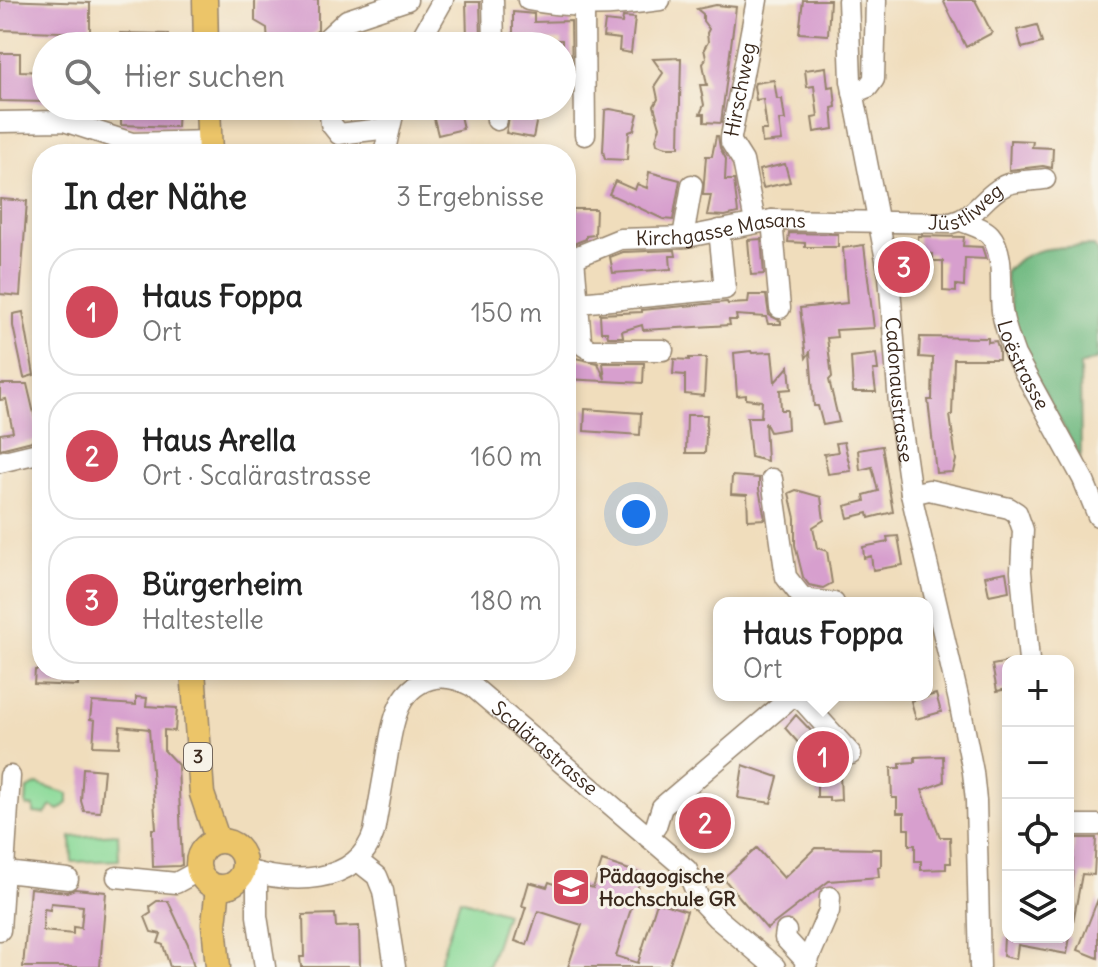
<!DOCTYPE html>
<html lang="de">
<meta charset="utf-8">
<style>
:root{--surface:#fff;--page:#f2f2f2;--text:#222;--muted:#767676;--line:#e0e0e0;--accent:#d1495b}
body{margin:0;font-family:Delius,sans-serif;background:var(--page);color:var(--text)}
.controls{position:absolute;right:24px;bottom:24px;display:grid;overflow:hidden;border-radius:16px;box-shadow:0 4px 12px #0003}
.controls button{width:72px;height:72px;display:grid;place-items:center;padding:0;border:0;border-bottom:2px solid var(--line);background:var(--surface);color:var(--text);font:40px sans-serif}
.you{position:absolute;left:636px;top:514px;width:28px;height:28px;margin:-20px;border:6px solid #fff;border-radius:50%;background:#1a73e8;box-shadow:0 0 0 12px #1a73e833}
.badge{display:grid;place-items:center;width:52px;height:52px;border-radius:50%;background:var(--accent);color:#fff;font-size:26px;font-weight:700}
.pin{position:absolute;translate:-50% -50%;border:4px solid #fff;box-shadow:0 2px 8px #0006}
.popup{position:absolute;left:713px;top:597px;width:220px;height:104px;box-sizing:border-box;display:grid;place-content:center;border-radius:16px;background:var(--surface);filter:drop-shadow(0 2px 6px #0005);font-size:26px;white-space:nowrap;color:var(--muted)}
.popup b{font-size:30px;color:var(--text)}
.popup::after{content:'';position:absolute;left:50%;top:100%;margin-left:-16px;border:16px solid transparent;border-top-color:var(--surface)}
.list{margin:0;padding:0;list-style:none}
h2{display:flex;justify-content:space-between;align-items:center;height:104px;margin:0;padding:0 32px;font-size:34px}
h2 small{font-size:26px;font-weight:400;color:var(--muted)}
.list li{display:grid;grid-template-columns:52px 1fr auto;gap:24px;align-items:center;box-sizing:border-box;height:128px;margin:0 16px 16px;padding:0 16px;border:2px solid var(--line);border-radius:32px}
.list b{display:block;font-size:30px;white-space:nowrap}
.list p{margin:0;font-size:26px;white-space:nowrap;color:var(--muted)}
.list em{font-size:26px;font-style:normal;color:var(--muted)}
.icon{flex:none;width:44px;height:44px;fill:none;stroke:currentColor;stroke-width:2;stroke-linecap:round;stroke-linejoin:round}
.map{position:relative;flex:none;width:1098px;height:967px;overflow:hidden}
.search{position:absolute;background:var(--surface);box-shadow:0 4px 12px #0003;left:32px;top:32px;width:544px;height:88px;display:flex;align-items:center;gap:20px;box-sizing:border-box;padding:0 28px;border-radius:44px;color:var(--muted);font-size:30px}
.panel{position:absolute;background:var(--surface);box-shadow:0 4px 12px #0003;left:32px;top:144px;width:544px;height:536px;border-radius:32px}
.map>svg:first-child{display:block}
.green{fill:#8bda99;stroke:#63825c;stroke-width:2}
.forest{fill:#70ba81;stroke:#567250;stroke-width:2}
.building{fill:#d79fce;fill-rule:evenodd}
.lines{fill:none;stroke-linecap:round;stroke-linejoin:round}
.minor-casing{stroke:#96846d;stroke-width:23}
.major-casing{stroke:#96846d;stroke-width:27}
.minor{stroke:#fff;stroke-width:20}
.major{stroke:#ecc569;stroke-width:24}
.labels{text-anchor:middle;stroke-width:6;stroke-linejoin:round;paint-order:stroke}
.shield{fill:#f7f3e8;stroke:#73665b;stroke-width:2}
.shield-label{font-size:18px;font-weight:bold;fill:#3b2a1e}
.street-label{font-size:20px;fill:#3b2a1e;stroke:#f7f3e8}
.poi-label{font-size:20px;font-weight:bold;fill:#3b2a1e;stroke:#f7f3e8;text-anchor:start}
</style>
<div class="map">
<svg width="1098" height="967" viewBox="0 0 1098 967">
<rect width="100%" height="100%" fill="#f7f3e8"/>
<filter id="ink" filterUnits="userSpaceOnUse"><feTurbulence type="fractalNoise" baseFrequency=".0125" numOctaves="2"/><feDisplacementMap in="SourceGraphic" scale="16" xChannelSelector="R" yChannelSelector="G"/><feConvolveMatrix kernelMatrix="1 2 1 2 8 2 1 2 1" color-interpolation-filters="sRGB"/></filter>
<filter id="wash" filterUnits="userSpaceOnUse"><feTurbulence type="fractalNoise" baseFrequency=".006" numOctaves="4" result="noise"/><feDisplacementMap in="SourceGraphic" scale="32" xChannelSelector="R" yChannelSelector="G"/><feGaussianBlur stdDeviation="1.8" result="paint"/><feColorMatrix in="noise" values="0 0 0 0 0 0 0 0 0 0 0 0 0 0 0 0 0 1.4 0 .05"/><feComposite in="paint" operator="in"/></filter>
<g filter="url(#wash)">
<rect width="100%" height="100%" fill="#f0ddbc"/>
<path class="green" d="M 37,784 L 68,794 L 68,803 L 59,810 L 52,806 L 45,814 L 34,813 L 34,807 L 26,806 L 27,790 Z
M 118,834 L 119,860 L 72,862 L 71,837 Z
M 460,899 L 506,913 L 488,967 L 438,967 Z"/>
<path class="forest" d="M 1094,246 L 1098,252 L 1098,359 L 1080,365 L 1081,459 L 1017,342 L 1005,273 C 1026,245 1062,247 1094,246 Z"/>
<g id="blocks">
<path class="building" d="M 0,0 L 90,3 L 90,33 L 0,30 Z
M 255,0 L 318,0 L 318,30 L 310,37 L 306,46 L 268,46 L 267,28 L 255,21 Z
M 803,0 L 830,0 L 828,35 L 799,33 Z
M 943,0 L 975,0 L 992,33 L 966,47 Z
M 466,2 L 480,2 L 481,38 L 467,38 Z
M 716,5 L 736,7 L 721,123 L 704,122 L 704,114 L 700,114 L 704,105 L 700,85 L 707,85 L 703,64 L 706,58 L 704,49 L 708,42 L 707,33 L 709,29 L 703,21 L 703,14 L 697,9 Z
M 513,12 L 534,14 L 534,22 L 571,21 L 572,79 L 562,79 L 562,40 L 534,40 L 534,43 L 517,46 L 516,39 L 513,39 Z
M 623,17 L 635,18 L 631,53 L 619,51 L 620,39 L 603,37 L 605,21 L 622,23 Z
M 1037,25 L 1042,43 L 1022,48 L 1017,30 Z
M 120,33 L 168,34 L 168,46 L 119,46 Z
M 0,53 L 20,53 L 20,71 L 46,72 L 46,102 L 0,101 Z
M 681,58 L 679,147 L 667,147 L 657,144 L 656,139 L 660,127 L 654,106 L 658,99 L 655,85 L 663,73 L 653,59 Z
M 826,67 L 828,87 L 834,86 L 836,107 L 832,108 L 834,129 L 814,132 L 812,118 L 818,117 L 814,86 L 807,87 L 805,70 Z
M 774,80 L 777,99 L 782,99 L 785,120 L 779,120 L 782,141 L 762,143 L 761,130 L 767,130 L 763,99 L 756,100 L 754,86 L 755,83 Z
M 121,106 L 178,106 L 177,127 L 121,125 Z
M 431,106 L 458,106 L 463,129 L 438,135 Z
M 610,109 L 638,114 L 634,130 L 629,132 L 627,160 L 605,159 L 603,151 L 605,110 Z
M 510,113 L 537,118 L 533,138 L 506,133 Z
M 716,136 L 718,136 L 720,148 L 726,159 L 725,180 L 734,180 L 738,213 L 725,216 L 707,215 L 711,195 L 703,195 L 706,156 L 712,156 Z
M 1010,140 L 1033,141 L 1032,147 L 1053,148 L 1052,168 L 1043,166 L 1009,170 Z
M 785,164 L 790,182 L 763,188 L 759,170 Z
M 649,172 L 680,180 L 673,220 L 663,219 L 609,194 L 615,181 L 635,190 L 637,184 L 647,188 Z
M 0,199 L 27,201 L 20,296 L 0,294 Z
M 573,209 L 596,209 L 595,235 L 586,236 L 586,239 L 568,246 L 568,225 Z
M 789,233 L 838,234 L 838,247 L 805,247 L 805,243 L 788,242 Z
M 918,236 L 964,237 L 963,246 L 982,247 L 986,259 L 965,258 L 964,286 L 956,285 L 956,292 L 943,291 L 943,261 L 933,261 L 933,254 L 918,253 Z
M 761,239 L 764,274 L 751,275 L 748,240 Z
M 864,245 L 874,328 L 836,330 L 837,337 L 827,338 L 832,377 L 829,380 L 839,422 L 823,425 L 818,406 L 814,406 L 810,352 L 806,358 L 800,308 L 847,303 L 843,248 Z
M 675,250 L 676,256 L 670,256 L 671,269 L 613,273 L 610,257 L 623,252 Z
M 749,295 L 766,295 L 769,315 L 781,321 L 781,324 L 768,324 L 766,317 L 736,315 L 737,320 L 729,320 L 730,325 L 643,330 L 642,325 L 622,331 L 623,337 L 608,337 L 607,332 L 601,332 L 600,314 L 642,312 L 642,310 L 727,302 L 728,304 L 748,303 Z
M 23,312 L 34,375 L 24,378 L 13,326 L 13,314 Z
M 920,337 L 988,338 L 988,342 L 996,341 L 999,350 L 999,359 L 954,359 L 952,415 L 950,415 L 956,460 L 953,472 L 936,473 L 928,400 L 932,400 L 933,358 L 919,357 Z
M 751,351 L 752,353 L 772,352 L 775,382 L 789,366 L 791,389 L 780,390 L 781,410 L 787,410 L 788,429 L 770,432 L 765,422 L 767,461 L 751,457 L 747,417 L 761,417 L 762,401 L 746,399 L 746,395 L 737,396 L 734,353 Z
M 876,354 L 878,370 L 873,370 L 876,392 L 853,392 L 851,357 Z
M 566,356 L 598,363 L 605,379 L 603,363 L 644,363 L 643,383 L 566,379 Z
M 689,358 L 706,358 L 704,396 L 685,394 L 685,375 L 673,374 L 674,359 L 689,360 Z
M 0,384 L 27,384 L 40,439 L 0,449 L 0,434 L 13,432 L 6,399 L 0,400 Z
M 585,409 L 641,413 L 640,435 L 584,431 Z
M 687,415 L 707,415 L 705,453 L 686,453 Z
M 844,442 L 851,471 L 828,474 L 824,454 L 838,452 L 836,443 Z
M 882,446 L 893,512 L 869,518 L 868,513 L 848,518 L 845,506 L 865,501 L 864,495 L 878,491 L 872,467 L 860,470 L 858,450 Z
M 732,476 L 759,478 L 759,489 L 765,519 L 748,520 L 747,495 L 731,494 Z
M 796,490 L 821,497 L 824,520 L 813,527 L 817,548 L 827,551 L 832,583 L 823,588 L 809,585 L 803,577 L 795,545 L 795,518 L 789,493 Z
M 898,536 L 903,565 L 873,570 L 871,556 L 864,558 L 863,547 L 888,542 L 887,537 Z
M 1006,572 L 1009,591 L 989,595 L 985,576 Z
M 1008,662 L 1008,689 L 997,691 L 992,665 Z
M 35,670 L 79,670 L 78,686 L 34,684 Z
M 936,694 L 941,712 L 916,719 L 911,701 Z
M 136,697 L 147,698 L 146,706 L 177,708 L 175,731 L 164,730 L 164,750 L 178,765 L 182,865 L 179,866 L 153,867 L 152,829 L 156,829 L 149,729 L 120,726 L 119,747 L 93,746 L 95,720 L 90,719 L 92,702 L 136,705 Z
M 796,715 L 835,756 L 836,773 L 840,773 L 841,800 L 829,801 L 829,797 L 817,797 L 817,764 L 785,728 Z
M 943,756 L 944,782 L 922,790 L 940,837 L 950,837 L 951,863 L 946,863 L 946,869 L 921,870 L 921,861 L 915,861 L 915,845 L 909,845 L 909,829 L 904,829 L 904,813 L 897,813 L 897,798 L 892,798 L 891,768 L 900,768 L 900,763 L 915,762 L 915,757 Z
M 743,765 L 778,777 L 771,803 L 738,798 Z
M 83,768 L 104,770 L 100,812 L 84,811 L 81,801 Z
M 699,804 L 725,813 L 714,849 L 683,834 Z
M 1074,838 L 1096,838 L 1094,875 L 1082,874 L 1073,922 L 1068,921 L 1068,885 L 1072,886 Z
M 757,848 L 784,878 L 815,848 L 881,849 L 881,866 L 878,867 L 879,877 L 829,881 L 767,929 L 723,878 Z
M 602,861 L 642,874 L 616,956 L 638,963 L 657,902 L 687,911 L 669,967 L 568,967 L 582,925 L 538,911 L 527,945 L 515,941 L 526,907 L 522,906 L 529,882 L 547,887 L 549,882 L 572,890 L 575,882 L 593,888 Z
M 30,888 L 67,892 L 75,889 L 106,892 L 100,967 L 23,967 ZM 51,903 L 83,906 L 81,928 L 73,927 L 73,934 L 43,931 L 44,909 L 50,910 Z
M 1098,899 L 1098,958 L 1078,950 Z
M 157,901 L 168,901 L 188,944 L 194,967 L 170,967 L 163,945 L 158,943 L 161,934 L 151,932 L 145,917 L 151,913 L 150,906 Z
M 335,914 L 336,927 L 359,926 L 360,967 L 301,967 L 300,957 L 304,957 L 303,915 Z
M 1004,937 L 1070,937 L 1067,954 L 1018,945 L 1016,959 L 1003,956 Z"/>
</g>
</g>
<g filter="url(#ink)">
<use href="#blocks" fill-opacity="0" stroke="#96846d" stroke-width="2"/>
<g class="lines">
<g class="minor-casing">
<g id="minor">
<path d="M 493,0 L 494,46"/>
<path d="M 528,0 C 572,9 616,6 660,0"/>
<path id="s1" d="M 848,0 L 851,81 L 889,275 L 900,417 L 911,494 L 959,701 L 973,772 L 976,801 L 980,967"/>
<path d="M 319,46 L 347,20 L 407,0"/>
<path d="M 417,46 L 443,0"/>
<path d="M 853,93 L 868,87 L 874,79 L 876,0"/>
<path d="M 329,106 L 331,124 L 339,134 L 389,128"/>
<path d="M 496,106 L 497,120"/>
<path d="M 0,122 L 64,121 L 132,143 L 210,141"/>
<path d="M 585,135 L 584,13 L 587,0"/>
<path d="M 384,154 L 395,106"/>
<path d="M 772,220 L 780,308"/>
<path id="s2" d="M 962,221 C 971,225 984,228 990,235 C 1006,253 999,290 1002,311 C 1004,326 1010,341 1015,355 L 1083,479 L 1098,516"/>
<path id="s3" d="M 755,222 L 743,161 L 731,142 L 731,137 L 757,0"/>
<path d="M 683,237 L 692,185"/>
<path d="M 574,258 L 581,340 L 584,346 L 591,350 L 663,350"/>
<path id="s4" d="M 566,261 L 620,239 L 687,237 L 772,220 L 951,223 C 975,218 982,198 1002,187 C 1012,180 1033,181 1045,179"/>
<path d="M 579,303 L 725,289 L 719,230"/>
<path d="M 0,462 L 42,452"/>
<path d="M 772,479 L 786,577 L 801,596 L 810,600 L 834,603"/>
<path d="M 911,494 L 929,490 L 1009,508 L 1017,513 L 1023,530 L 1021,571 L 1029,661"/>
<path d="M 1068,825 L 1098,825"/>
<path d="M 648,837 L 656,826 L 662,807 L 789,699 L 797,697 L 804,702 L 851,754"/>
<path d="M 358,861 L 377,876 L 383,891 L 395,967"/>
<path id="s5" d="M 243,869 C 289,884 357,887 374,832 C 378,809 382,786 386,764 C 392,730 394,685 436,678 C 449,676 460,680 472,686 L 687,870 L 699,899 L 717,918 L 775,967"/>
<path d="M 5,872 L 68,879"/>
<path d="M 257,873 L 257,916 L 265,967"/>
<path d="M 117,877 L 176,883 L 198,871"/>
<path d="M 0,930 L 10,776"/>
<path d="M 786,931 L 785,938 L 807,962"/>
<path d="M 805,967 L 829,911 L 830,897"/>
</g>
</g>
<g class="major-casing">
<path id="major" d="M 205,0 L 206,46
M 208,106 L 210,154
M 193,670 L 202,794 L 218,841
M198 864a23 23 0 1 1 46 0a23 23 0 1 1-46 0Z
M 218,967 L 214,924 L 218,887"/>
</g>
<use href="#minor" class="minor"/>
<use href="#major" class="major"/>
</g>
</g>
<defs>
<g id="university-square" transform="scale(2)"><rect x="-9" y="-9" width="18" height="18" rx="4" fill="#d1495b" stroke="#f7f3e8"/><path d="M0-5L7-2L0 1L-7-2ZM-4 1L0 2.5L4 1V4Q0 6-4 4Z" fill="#fff"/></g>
</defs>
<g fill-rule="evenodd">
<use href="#university-square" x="571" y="887"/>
</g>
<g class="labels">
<rect class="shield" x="184" y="743" width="28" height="28" rx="6"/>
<g class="shield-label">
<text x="198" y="763">3</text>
</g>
<g class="street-label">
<text dy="7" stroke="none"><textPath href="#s3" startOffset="138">Hirschweg</textPath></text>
<text dy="7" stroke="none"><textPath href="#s4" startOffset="410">Jüstliweg</textPath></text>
<text dy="7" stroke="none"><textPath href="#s4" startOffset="160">Kirchgasse Masans</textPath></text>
<text dy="7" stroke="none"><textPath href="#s2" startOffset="168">Loëstrasse</textPath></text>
<text dy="7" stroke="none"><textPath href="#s1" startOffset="394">Cadonaustrasse</textPath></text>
<text dy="7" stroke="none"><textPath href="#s5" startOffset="462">Scalärastrasse</textPath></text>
</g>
<g class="poi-label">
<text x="599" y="883">Pädagogische<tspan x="599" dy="23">Hochschule GR</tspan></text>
</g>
</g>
</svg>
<div class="controls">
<button>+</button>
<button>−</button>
<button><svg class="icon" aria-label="locate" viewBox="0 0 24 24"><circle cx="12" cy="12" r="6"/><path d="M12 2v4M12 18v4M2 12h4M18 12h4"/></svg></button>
<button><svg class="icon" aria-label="layers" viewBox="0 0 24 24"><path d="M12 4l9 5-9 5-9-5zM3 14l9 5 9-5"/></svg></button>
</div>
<div class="you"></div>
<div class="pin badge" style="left:823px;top:757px">1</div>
<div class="popup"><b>Haus Foppa</b>Ort</div>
<div class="pin badge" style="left:705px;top:823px">2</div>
<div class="pin badge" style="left:904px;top:267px">3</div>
<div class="search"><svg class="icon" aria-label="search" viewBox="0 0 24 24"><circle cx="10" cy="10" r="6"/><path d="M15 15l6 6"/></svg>Hier suchen</div>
<section class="panel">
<h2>In der Nähe<small>3 Ergebnisse</small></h2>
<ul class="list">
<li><span class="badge">1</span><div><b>Haus Foppa</b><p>Ort</p></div><em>150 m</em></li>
<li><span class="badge">2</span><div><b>Haus Arella</b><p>Ort · Scalärastrasse</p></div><em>160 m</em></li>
<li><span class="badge">3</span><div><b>Bürgerheim</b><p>Haltestelle</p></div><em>180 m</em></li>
</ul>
</section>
</div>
